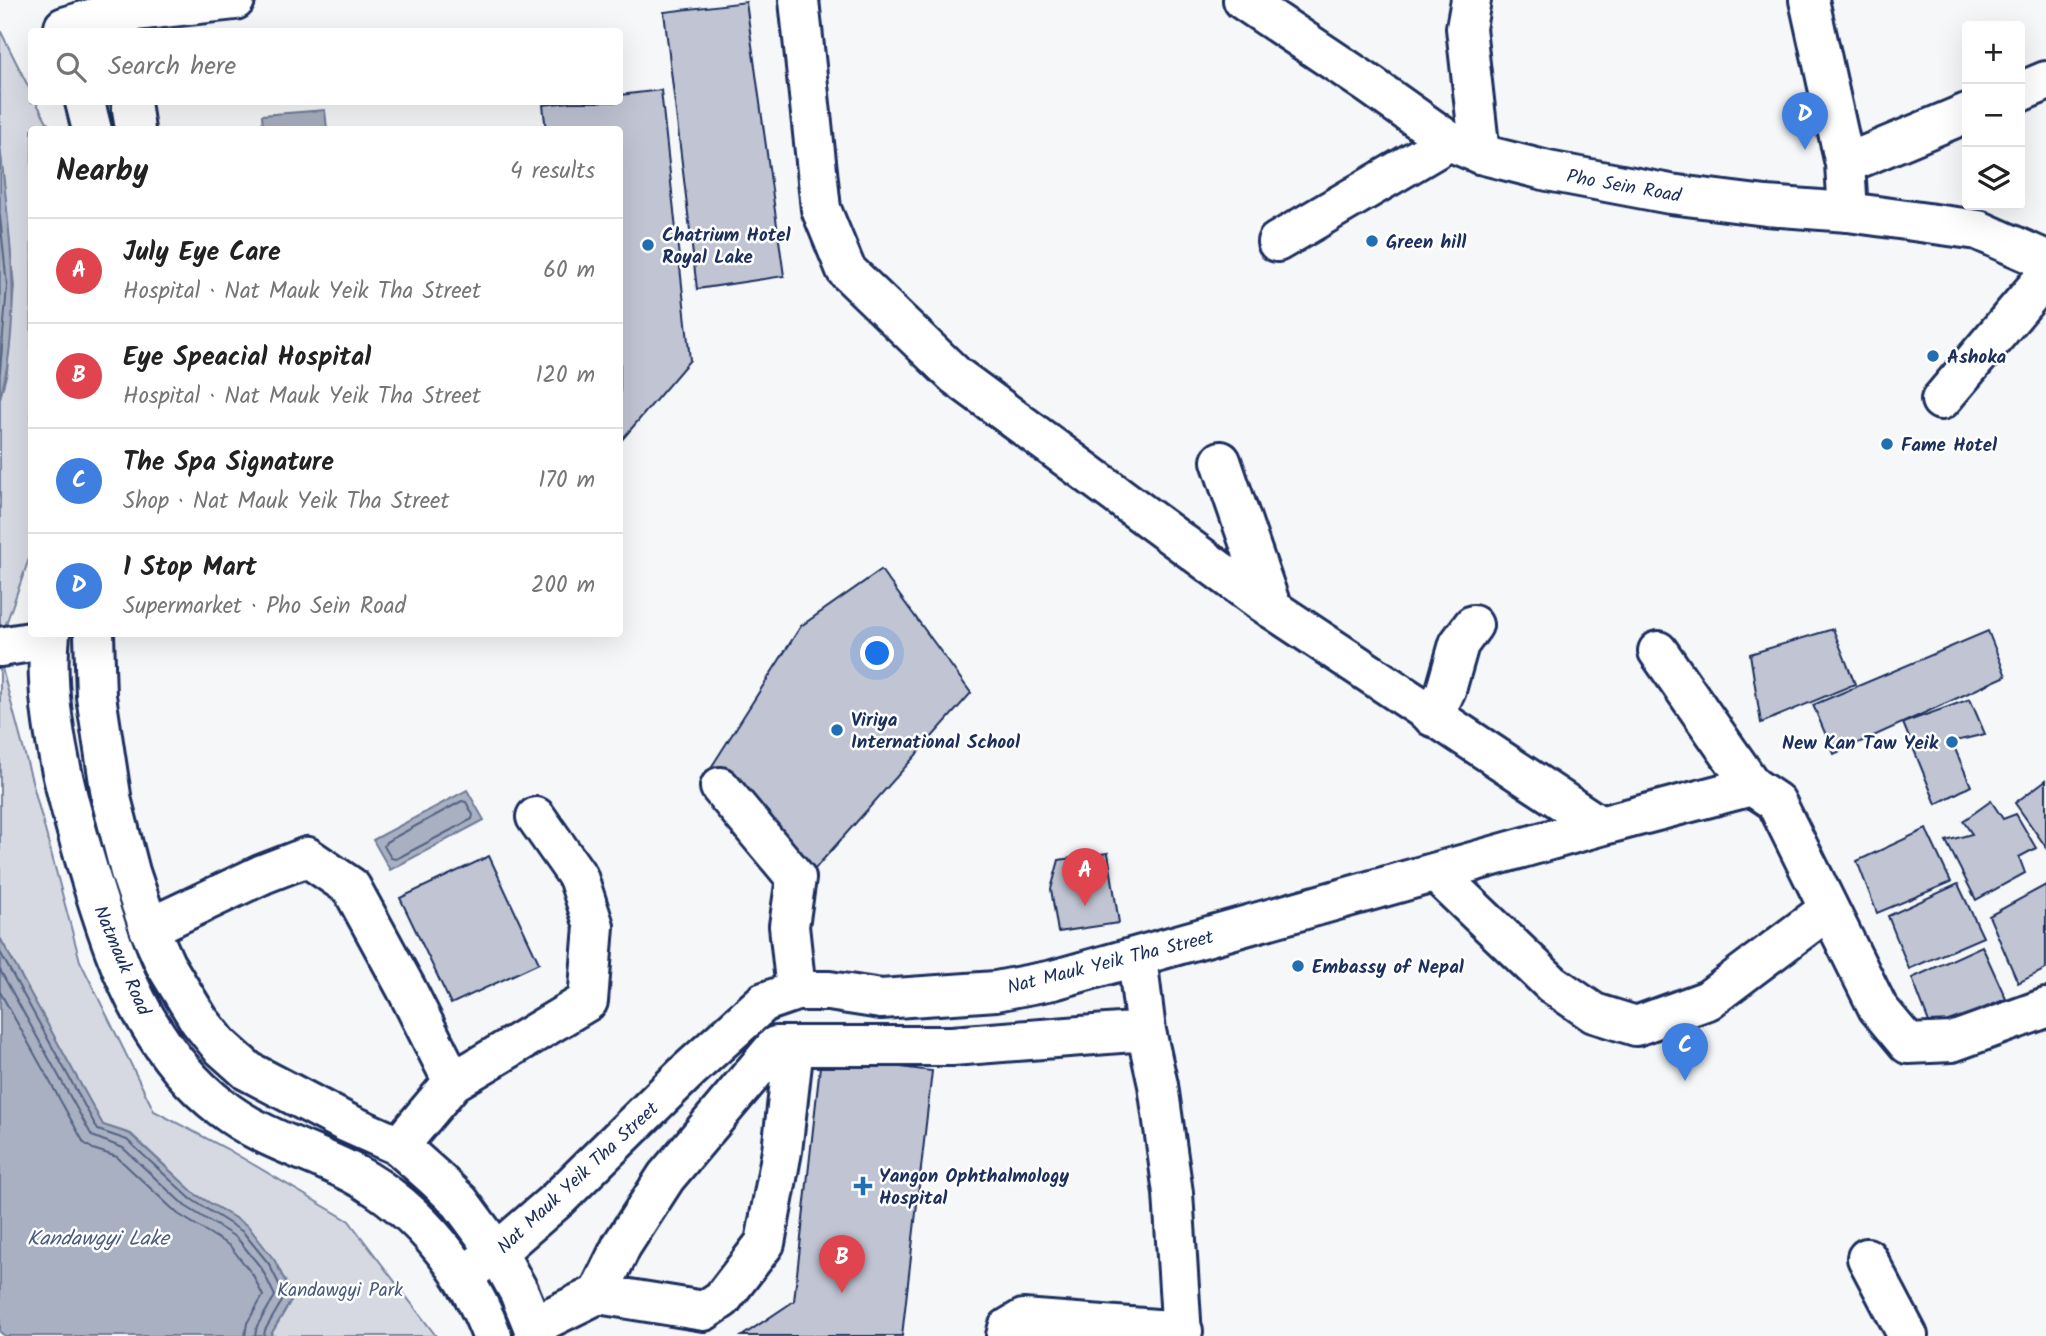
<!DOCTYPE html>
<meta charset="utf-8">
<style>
:root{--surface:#fff;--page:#f6f6f6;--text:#222;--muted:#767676;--line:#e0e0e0;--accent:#d93025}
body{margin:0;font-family:Kalam,sans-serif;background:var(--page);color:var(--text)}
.controls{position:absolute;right:21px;top:21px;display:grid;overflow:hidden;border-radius:7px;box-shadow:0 7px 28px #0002}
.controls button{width:63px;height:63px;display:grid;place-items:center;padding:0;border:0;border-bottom:2px solid var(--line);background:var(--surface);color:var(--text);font:35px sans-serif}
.you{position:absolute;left:878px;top:654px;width:24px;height:24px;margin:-18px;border:5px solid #fff;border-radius:50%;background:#1a73e8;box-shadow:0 0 0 10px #1a73e833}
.badge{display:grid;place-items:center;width:46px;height:46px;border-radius:50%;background:var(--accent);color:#fff;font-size:23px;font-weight:700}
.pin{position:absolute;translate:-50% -58px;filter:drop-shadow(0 2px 4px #0008)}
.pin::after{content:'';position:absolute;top:37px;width:24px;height:21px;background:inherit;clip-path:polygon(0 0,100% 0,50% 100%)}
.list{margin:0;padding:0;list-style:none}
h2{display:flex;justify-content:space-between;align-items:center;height:91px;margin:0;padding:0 28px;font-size:30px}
h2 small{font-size:23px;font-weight:400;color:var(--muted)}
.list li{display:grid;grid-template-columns:46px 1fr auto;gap:21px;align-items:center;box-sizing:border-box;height:105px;padding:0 28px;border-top:2px solid var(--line)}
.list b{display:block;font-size:26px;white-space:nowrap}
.list p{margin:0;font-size:23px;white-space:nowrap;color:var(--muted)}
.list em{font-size:23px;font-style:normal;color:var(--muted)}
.icon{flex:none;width:38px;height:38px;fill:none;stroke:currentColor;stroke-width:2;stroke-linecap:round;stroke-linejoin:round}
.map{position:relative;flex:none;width:2046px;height:1336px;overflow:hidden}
.search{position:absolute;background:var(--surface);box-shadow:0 7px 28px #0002;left:28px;top:28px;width:595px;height:77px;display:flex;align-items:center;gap:18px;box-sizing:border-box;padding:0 24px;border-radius:7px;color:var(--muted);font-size:26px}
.panel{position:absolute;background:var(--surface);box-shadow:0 7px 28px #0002;left:28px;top:126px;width:595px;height:511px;border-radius:7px}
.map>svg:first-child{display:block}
.green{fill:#d6d9e2;stroke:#7884a0;stroke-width:2}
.water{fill:#a9b0c1;stroke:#707c99;stroke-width:2}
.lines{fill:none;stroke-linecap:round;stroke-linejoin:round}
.shore{stroke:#546386;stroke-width:2}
.building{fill:#c0c4d3;stroke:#1b2f5e;stroke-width:2}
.minor-casing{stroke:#1b2f5e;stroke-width:44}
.major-casing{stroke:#1b2f5e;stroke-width:44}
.minor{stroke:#fff;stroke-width:38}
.major{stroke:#fff;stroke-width:38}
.poi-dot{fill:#1f6fb2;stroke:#fff;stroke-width:2.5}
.labels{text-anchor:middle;stroke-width:5;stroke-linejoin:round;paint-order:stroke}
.street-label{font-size:19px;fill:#1b2f5e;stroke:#fff}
.poi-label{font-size:19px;font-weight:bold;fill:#1b2f5e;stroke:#fff;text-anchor:start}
.park-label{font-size:19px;fill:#4a5a7f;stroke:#fff}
.water-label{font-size:21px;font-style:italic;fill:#4d5c81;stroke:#fff}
</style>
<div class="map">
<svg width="2046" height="1336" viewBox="0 0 2046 1336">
<rect width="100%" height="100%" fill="#f6f7f9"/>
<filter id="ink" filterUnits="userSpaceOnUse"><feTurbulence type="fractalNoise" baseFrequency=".0143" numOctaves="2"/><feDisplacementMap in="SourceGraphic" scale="14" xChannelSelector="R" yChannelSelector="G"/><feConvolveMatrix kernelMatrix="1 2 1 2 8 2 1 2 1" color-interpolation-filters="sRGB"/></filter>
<g filter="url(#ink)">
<path class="green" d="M 0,30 L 31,92 L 32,102 L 36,102 L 51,129 L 32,130 L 31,553 L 0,641 L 0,398 L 7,372 L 14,286 L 0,146 Z
M 0,661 L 80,961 L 154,1111 L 227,1149 L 349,1221 L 436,1336 L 270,1336 L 293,1297 L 248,1226 L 195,1194 L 131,1134 L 103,1125 L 0,938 Z"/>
<path class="water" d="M 325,110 L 327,129 L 263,129 L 262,115 Z
M 0,146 C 9,229 23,316 0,398 Z
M 467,790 L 484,820 L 390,870 L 373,840 Z
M 0,938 L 103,1125 L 130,1134 L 195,1194 L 248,1226 L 275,1261 L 293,1297 L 270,1336 L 5,1336 L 0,1332 Z"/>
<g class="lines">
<path class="shore" d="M 0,216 L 7,286 L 0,372
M 462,801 L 466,802 L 473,815 L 472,819 L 396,859 L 391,858 L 384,846 L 386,842 Z
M 0,952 L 98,1130 L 127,1140 L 191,1199 L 243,1232 L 269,1264 L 285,1296 L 265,1330 L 264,1336
M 0,970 L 92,1136 L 123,1148 L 185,1206 L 237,1238 L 262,1269 L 275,1296 L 257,1326 L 255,1336
M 0,992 L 84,1143 L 93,1149 L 117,1157 L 178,1214 L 230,1246 L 253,1275 L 263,1296 L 247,1323 L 245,1336"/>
</g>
<path class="building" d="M 746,2 L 784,276 L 697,289 L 664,12 Z
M 661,90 L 690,360 L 620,442 L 620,130 L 546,130 L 543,105 L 570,102 L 620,102 L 620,95 Z
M 881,570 L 971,693 L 813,871 L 712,766 L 801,626 Z
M 1833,629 L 1855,684 L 1761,723 L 1750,654 Z
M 1988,631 L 2006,676 L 1834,754 L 1813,705 Z
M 1970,699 L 1985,734 L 1952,742 L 1971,786 L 1936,804 L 1903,723 Z
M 2046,780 L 2046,847 L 2015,803 Z
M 1991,801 L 2003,819 L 2016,814 L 2036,848 L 2019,857 L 2025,873 L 1976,900 L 1946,841 L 1972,834 L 1963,821 Z
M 1926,829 L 1951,882 L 1877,913 L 1857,861 Z
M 1108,853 L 1119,923 L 1058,932 L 1051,889 L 1059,860 Z
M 489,856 L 539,963 L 451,1004 L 400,898 Z
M 1958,884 L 1983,937 L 1909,969 L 1888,916 Z
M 2046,885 L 2046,969 L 2018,983 L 1989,916 Z
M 1982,946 L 2006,999 L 1932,1030 L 1912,978 Z
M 821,1057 L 932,1071 L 902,1336 L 742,1336 L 794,1301 Z"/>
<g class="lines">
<g class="minor-casing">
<path id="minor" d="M 799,0 L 821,209 L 846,270 L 956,376 L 1262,602 L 1600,826
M 1471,0 L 1466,28 L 1480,154
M 1809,0 L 1845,164 L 1848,212
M 2020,92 L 2046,81
M 1845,164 L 1967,113
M 1277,242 L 1449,141
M 1941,400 L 2046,276
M 1221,461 L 1272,609
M 0,647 L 49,639
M 1658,651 L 1752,786 L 1776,802 L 1878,1008 L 1908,1044 L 1952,1042 L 2046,1008
M 1433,717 L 1446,690 L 1459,644 L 1473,625
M 720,787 L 796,878 L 789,926 L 796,991
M 1436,873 L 1552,984 L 1594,1013 L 1636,1026 L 1708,1000 L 1829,909
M 149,928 L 263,874 L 307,857 L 351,887 L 407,990 L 453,1082 L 399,1146
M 1137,957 L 1146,1031 L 1158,1085 L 1173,1193 L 1182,1336
M 453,1082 L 588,1001 L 594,926 L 578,877 L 536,817
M 1867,1258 L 1908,1336
M 463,1276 L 497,1252 L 559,1198 L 689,1070 L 764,1002 L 796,991 L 829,991 L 881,999 L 996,991 L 1053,980 L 1600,826 L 1752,786
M 598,1294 L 704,1311 L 722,1299 L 765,1243 L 782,1151 L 794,1046
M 533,1326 L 598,1294 L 622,1245 L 666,1177 L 776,1046 L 952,1046 L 1146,1031
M 1006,1336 L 1008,1328 L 1023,1319 L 1183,1331"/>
</g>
<g class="major-casing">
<path id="major" d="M 1243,0 L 1370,85 L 1449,141 L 1480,154 L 1548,171 L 1670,194 L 1766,206 L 1848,212 L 1978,230 L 2046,260
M 64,27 L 107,14 L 235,0
M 85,102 L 92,130
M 131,102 L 135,130
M 50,634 C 42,713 69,807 92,883 C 106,928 121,974 144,1015 C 164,1050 190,1084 222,1108 C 258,1136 300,1148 340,1167 C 410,1199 466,1265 492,1336
M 94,634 L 96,696 L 112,802 L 130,872 L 149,928 L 165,964 L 199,1020 L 220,1046 L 248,1071 L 345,1122 L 399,1146 L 435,1178 L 460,1202 L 497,1252 L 519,1292 L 537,1336"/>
</g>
<use href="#minor" class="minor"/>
<use href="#major" class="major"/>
</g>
</g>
<g class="poi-dot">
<circle cx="1372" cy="241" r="7"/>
<circle cx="648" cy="245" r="7"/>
<circle cx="1933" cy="356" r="7"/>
<circle cx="1887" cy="444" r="7"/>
<circle cx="837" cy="730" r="7"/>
<circle cx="1952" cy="742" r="7"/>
<circle cx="1298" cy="966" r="7"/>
<path d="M859.5 1175.5h7v7h7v7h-7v7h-7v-7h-7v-7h7z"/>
</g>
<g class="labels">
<g class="street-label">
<text transform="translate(1624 185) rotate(10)" y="7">Pho Sein Road</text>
<text transform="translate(123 960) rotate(67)" y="7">Natmauk Road</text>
<text transform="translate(1110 961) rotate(-14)" y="7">Nat Mauk Yeik Tha Street</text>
<text transform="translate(577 1177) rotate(-43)" y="7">Nat Mauk Yeik Tha Street</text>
</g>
<g class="poi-label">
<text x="662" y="241">Chatrium Hotel<tspan x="662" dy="22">Royal Lake</tspan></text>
<text x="1386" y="248">Green hill</text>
<text x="1947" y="363">Ashoka</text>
<text x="1901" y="451">Fame Hotel</text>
<text x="851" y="726">Viriya<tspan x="851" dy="22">International School</tspan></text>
<text x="1938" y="749" text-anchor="end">New Kan Taw Yeik</text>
<text x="1312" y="973">Embassy of Nepal</text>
<text x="879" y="1182">Yangon Ophthalmology<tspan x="879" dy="22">Hospital</tspan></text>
</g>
<g class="park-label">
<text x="340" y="1296">Kandawgyi Park</text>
</g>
<g class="water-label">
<text x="98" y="1245">Kandawgyi Lake</text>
</g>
</g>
</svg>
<div class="controls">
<button>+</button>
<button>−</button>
<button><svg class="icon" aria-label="layers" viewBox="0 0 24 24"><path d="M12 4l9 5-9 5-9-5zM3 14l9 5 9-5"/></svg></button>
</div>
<div class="you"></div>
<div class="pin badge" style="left:1085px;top:906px;background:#e0444e">A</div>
<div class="pin badge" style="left:842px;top:1293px;background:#e0444e">B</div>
<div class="pin badge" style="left:1685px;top:1081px;background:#3f7fe0">C</div>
<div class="pin badge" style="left:1805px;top:150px;background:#3f7fe0">D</div>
<div class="search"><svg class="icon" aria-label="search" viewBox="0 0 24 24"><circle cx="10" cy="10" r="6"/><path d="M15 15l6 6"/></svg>Search here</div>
<section class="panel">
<h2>Nearby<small>4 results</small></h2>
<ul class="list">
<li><span class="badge" style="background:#e0444e">A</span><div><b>July Eye Care</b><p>Hospital · Nat Mauk Yeik Tha Street</p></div><em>60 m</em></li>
<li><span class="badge" style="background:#e0444e">B</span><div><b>Eye Speacial Hospital</b><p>Hospital · Nat Mauk Yeik Tha Street</p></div><em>120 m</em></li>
<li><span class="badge" style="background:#3f7fe0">C</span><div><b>The Spa Signature</b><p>Shop · Nat Mauk Yeik Tha Street</p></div><em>170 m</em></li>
<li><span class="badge" style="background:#3f7fe0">D</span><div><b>1 Stop Mart</b><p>Supermarket · Pho Sein Road</p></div><em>200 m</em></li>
</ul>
</section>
</div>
